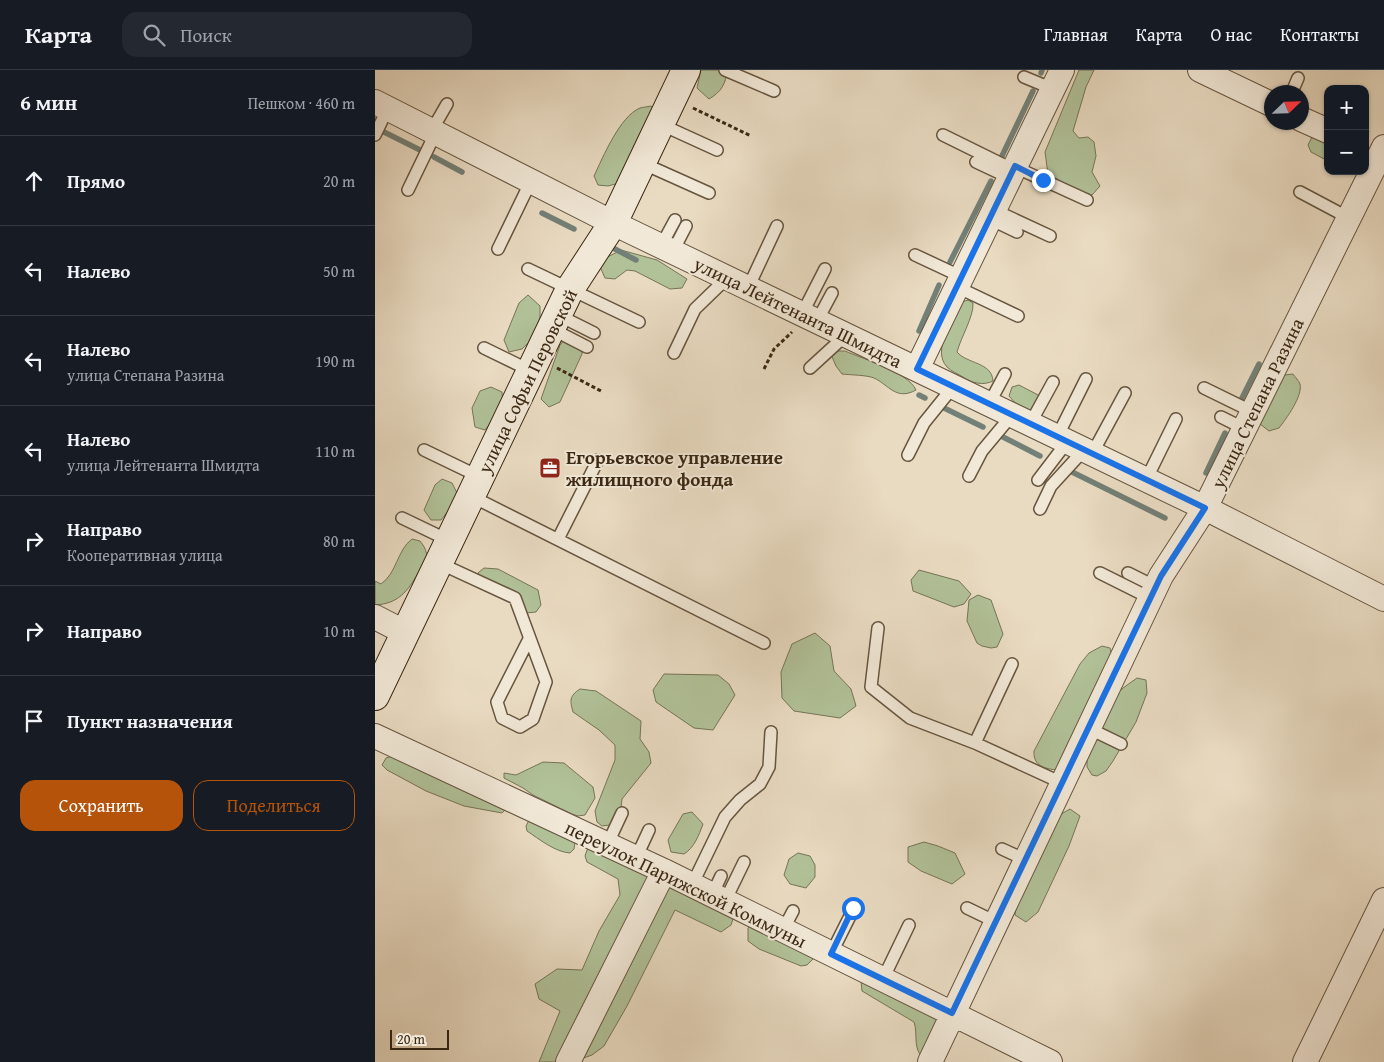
<!DOCTYPE html>
<html lang="ru">
<meta charset="utf-8">
<style>
:root{--surface:#171b24;--page:#242831;--text:#f1f3f6;--muted:#9ea1a6;--line:#363941;--accent:#b45309}
body{margin:0;font-family:"Gentium Book Plus",serif;background:var(--page);color:var(--text)}
.controls{position:absolute;right:15px;top:15px;display:grid;overflow:hidden;border-radius:10px;box-shadow:0 1px 4px #0004}
.controls button{width:45px;height:45px;display:grid;place-items:center;padding:0;border:0;border-bottom:1px solid var(--line);background:var(--surface);color:var(--text);font:25px sans-serif}
.compass{position:absolute;left:889px;top:15px;width:45px;height:45px;border-radius:50%;background:var(--surface);box-shadow:0 1px 4px #0004;rotate:67deg}
.scale{position:absolute;left:15px;bottom:12px;width:59px;box-sizing:border-box;padding-left:5px;border:2px solid #3b2813;border-top:0;font-size:14px;line-height:18px;white-space:nowrap;color:#3b2813;-webkit-text-stroke:4px #f1e8d7;paint-order:stroke}
.stop{position:absolute;width:15px;height:15px;margin:-11px;border:4px solid #1a73e8;border-radius:50%;background:#fff}
.stop.end{background:#1a73e8;border-color:#fff;box-shadow:0 1px 5px #0008}
.list{margin:0;padding:0;list-style:none}
h2{display:flex;justify-content:space-between;align-items:center;height:65px;margin:0;padding:0 20px;font-size:21px}
h2 small{font-size:16px;font-weight:400;color:var(--muted)}
.list li{display:grid;grid-template-columns:32px 1fr auto;gap:15px;align-items:center;box-sizing:border-box;height:90px;padding:0 20px;border-top:1px solid var(--line)}
.list b{display:block;font-size:19px;white-space:nowrap}
.list p{margin:0;font-size:16px;white-space:nowrap;color:var(--muted)}
.list em{font-size:16px;font-style:normal;color:var(--muted)}
.actions{display:flex;gap:10px;padding:15px 20px}
.actions a{flex:1;padding:11px 0;border:1px solid var(--accent);border-radius:15px;text-align:center;font-size:18px;color:var(--accent)}
.actions .main{background:var(--accent);color:#fff}
.icon{flex:none;width:28px;height:28px;fill:none;stroke:currentColor;stroke-width:2;stroke-linecap:round;stroke-linejoin:round}
.map{position:relative;flex:none;width:1009px;height:992px;overflow:hidden}
header{display:flex;align-items:center;gap:30px;box-sizing:border-box;height:70px;padding:0 25px;background:var(--surface);border-bottom:1px solid var(--line)}
header strong{font-size:24px}
nav{display:flex;gap:28px;margin-inline-start:auto;font-size:18px}
.search{width:350px;height:45px;background:var(--page);display:flex;align-items:center;gap:12px;box-sizing:border-box;padding:0 18px;border-radius:15px;color:var(--muted);font-size:19px}
main{display:flex}
aside{flex:1;background:var(--surface)}
.map>svg:first-child{display:block}
.green{fill:#b1c198;stroke:#767456}
.lines{fill:none;stroke-linecap:round;stroke-linejoin:round}
.stream{stroke:#738077;stroke-width:5.5}
.lane-casing{stroke:#66553f;stroke-width:14}
.street-casing{stroke:#66553f;stroke-width:26}
.secondary-casing{stroke:#3b2813;stroke-width:30}
.path{stroke:#3b2813;stroke-width:3;stroke-dasharray:4 2.5;stroke-linecap:butt}
.lane{stroke:#f1e8d7;stroke-width:11}
.street{stroke:#f1e8d7;stroke-width:24}
.secondary{stroke:#f1e8d7;stroke-width:28}
.route{stroke:#1a73e8;stroke-width:6}
.labels{text-anchor:middle;stroke-width:4;stroke-linejoin:round;paint-order:stroke}
.street-label{font-size:19px;fill:#3b2813;stroke:#f1e8d7}
.poi-label{font-size:19px;font-weight:bold;fill:#3b2813;stroke:#f1e8d7;text-anchor:start}
</style>
<header>
<strong>Карта</strong>
<div class="search"><svg class="icon" aria-label="search" viewBox="0 0 24 24"><circle cx="10" cy="10" r="6"/><path d="M15 15l6 6"/></svg>Поиск</div>
<nav><a>Главная</a><a>Карта</a><a>О нас</a><a>Контакты</a></nav>
</header>
<main>
<aside>
<h2>6 мин<small>Пешком · 460 m</small></h2>
<ul class="list">
<li><svg class="icon" aria-label="ahead" viewBox="0 0 24 24"><path d="M12 20V5M6 11l6-6 6 6"/></svg><div><b>Прямо</b></div><em>20 m</em></li>
<li><svg class="icon" aria-label="left" viewBox="0 0 24 24"><path d="M17 20v-9H6M10 6l-5 5 5 5"/></svg><div><b>Налево</b></div><em>50 m</em></li>
<li><svg class="icon" aria-label="left" viewBox="0 0 24 24"><path d="M17 20v-9H6M10 6l-5 5 5 5"/></svg><div><b>Налево</b><p>улица Степана Разина</p></div><em>190 m</em></li>
<li><svg class="icon" aria-label="left" viewBox="0 0 24 24"><path d="M17 20v-9H6M10 6l-5 5 5 5"/></svg><div><b>Налево</b><p>улица Лейтенанта Шмидта</p></div><em>110 m</em></li>
<li><svg class="icon" aria-label="right" viewBox="0 0 24 24"><path d="M7 20v-9h11M14 6l5 5-5 5"/></svg><div><b>Направо</b><p>Кооперативная улица</p></div><em>80 m</em></li>
<li><svg class="icon" aria-label="right" viewBox="0 0 24 24"><path d="M7 20v-9h11M14 6l5 5-5 5"/></svg><div><b>Направо</b></div><em>10 m</em></li>
<li><svg class="icon" aria-label="arrive" viewBox="0 0 24 24"><path d="M6 21V4h12l-3 4 3 4H6"/></svg><div><b>Пункт назначения</b></div></li>
</ul>
<div class="actions"><a class="main">Сохранить</a><a>Поделиться</a></div>
</aside>
<div class="map">
<svg width="1009" height="992" viewBox="0 0 1009 992">
<rect width="100%" height="100%" fill="#e9dbc2"/>
<filter id="stains"><feTurbulence type="fractalNoise" baseFrequency=".004" numOctaves="4"/><feColorMatrix values="0 0 0 0 .2 0 0 0 0 .09 0 0 0 0 .02 0 0 0 .5 -.17"/></filter>
<radialGradient id="worn" r=".72"><stop offset=".6" stop-color="#630" stop-opacity="0"/><stop offset="1" stop-color="#630" stop-opacity=".3"/></radialGradient>
<path class="green" d="M 326,0 L 352,0 C 351,14 346,22 334,29 L 322,18 Z
M 704,0 L 719,0 L 711,17 L 698,61 L 704,68 L 713,67 L 719,72 L 721,86 L 717,102 L 725,116 L 717,125 L 702,120 L 673,104 L 670,82 Z
M 276,36 L 283,42 L 252,111 L 233,116 L 223,115 L 219,106 C 228,87 245,46 265,38 C 268,37 272,37 276,36 Z
M 948,66 L 953,68 L 953,91 L 936,82 L 933,75 L 937,67 Z
M 246,180 L 282,190 L 312,209 L 307,218 L 295,219 L 260,201 L 252,200 L 240,209 L 230,208 L 223,192 Z
M 153,225 L 165,236 L 165,250 L 155,271 L 147,279 L 134,282 L 129,270 L 144,233 Z
M 593,230 L 598,233 C 599,246 586,267 582,282 C 592,294 617,292 618,311 C 608,316 597,313 588,307 C 583,304 576,301 572,297 C 556,280 579,249 587,232 Z
M 195,263 L 207,278 L 207,284 L 185,332 L 174,337 L 166,329 L 185,275 Z
M 462,281 L 470,281 C 488,289 533,302 541,320 C 521,331 514,315 499,308 C 492,305 475,305 467,304 L 461,296 L 455,282 Z
M 918,304 C 920,307 924,311 925,314 C 928,326 911,349 904,358 L 894,361 L 885,354 L 902,310 L 910,305 Z
M 644,315 L 667,327 L 664,340 L 653,342 L 642,335 L 634,326 L 637,317 Z
M 116,317 L 127,322 L 128,337 L 110,360 L 100,357 L 97,338 L 105,321 Z
M 67,409 L 77,413 L 84,427 L 66,450 L 56,450 L 49,440 L 60,415 Z
M 37,469 L 45,471 C 49,476 53,482 51,489 C 50,493 46,499 43,503 C 33,521 23,534 0,535 L 0,511 L 6,514 C 22,503 22,480 37,469 Z
M 109,498 L 123,499 L 163,520 L 166,535 L 161,542 L 151,543 L 110,511 L 103,503 Z
M 544,500 L 584,511 L 596,524 L 589,534 L 579,537 L 538,521 L 536,510 Z
M 603,525 L 616,530 L 628,564 L 622,577 L 616,578 L 607,576 L 602,573 L 592,551 L 594,530 Z
M 440,563 L 455,576 L 459,601 L 476,619 L 481,636 L 465,648 L 419,641 L 407,628 L 406,602 L 417,574 Z
M 727,576 L 735,578 L 737,586 L 683,700 C 670,699 658,696 659,681 L 705,594 L 714,583 Z
M 289,604 L 343,605 L 354,614 L 360,625 L 338,660 L 319,658 L 281,632 L 278,620 Z
M 762,608 L 771,610 L 772,623 L 761,652 L 738,691 L 731,701 L 722,706 L 717,705 L 712,697 L 712,686 L 731,635 L 748,618 Z
M 205,619 L 221,621 L 266,651 L 265,669 L 274,682 L 276,693 L 247,729 L 246,739 L 235,755 L 227,756 L 222,752 L 220,741 L 240,690 L 240,675 L 224,660 L 198,642 C 195,631 194,626 205,619 Z
M 20,685 L 130,740 L 127,743 L 89,736 L 51,721 L 12,700 L 7,695 L 11,688 Z
M 168,692 L 189,693 L 218,717 L 220,728 L 210,745 L 203,746 L 197,744 L 158,725 L 148,718 L 129,708 L 129,703 L 141,705 Z
M 695,739 L 705,746 L 694,776 L 663,842 L 651,852 L 640,845 L 642,820 L 681,747 Z
M 317,742 L 328,754 C 324,765 319,778 309,784 L 296,782 L 293,770 L 308,744 Z
M 154,750 L 200,772 L 199,779 L 195,783 C 180,782 164,769 152,761 L 151,756 Z
M 549,772 L 563,776 L 580,783 L 590,804 L 577,814 L 546,801 L 533,792 L 533,777 Z
M 223,775 L 288,814 L 359,846 L 356,855 L 346,862 L 300,840 L 252,936 L 229,976 L 217,985 L 197,992 L 164,992 L 185,941 L 164,929 L 160,914 L 182,899 L 207,900 L 224,861 L 245,825 L 243,809 L 212,792 L 210,786 L 212,780 Z
M 423,783 L 435,786 L 440,795 L 440,807 L 431,818 L 415,814 L 409,805 L 414,789 Z
M 381,852 L 438,881 L 438,889 L 432,895 L 426,896 L 384,879 L 373,871 L 373,858 Z
M 486,911 L 568,943 L 546,986 C 538,975 543,964 539,952 L 487,921 Z"/>
<g class="lines">
<path class="stream" d="M 666,3 L 667,0
M 9,62 L 47,81
M 59,87 L 87,102
M 626,88 L 658,21
M 167,143 L 199,159
M 238,178 L 261,190
M 575,192 L 616,111
M 544,261 L 564,215
M 544,325 L 550,328
M 867,328 L 884,294
M 567,337 L 608,357
M 628,367 L 665,386
M 691,399 L 790,448
M 831,403 L 850,363"/>
<g class="lane-casing">
<path id="lane" d="M 350,0 L 399,21
M 649,7 L 678,19
M 917,22 L 923,8
M 285,54 L 342,80
M 57,60 L 72,34
M 0,65 L 13,38
M 568,65 L 639,100
M 601,92 L 635,108
M 267,93 L 334,123
M 640,97 L 712,130
M 33,120 L 61,62
M 925,122 L 974,148
M 619,140 L 675,166
M 615,149 L 642,162
M 286,176 L 300,150
M 123,179 L 156,111
M 298,181 L 311,156
M 540,185 L 587,207
M 153,199 L 264,252
M 582,217 L 643,246
M 373,218 L 402,156
M 427,244 L 450,199
M 183,245 L 219,263
M 442,251 L 457,223
M 177,259 L 212,277
M 109,278 L 156,301
M 299,283 L 320,239 L 352,208
M 435,298 L 471,265
M 829,318 L 878,342
M 614,334 L 630,304
M 846,347 L 870,359
M 655,354 L 678,312
M 682,367 L 711,309
M 49,380 L 105,407
M 717,384 L 750,323
M 533,385 L 549,353 L 578,317
M 594,406 L 607,381 L 637,345
M 663,410 L 692,372
M 771,410 L 801,349
M 96,426 L 389,573
M 665,439 L 676,416 L 709,380
M 27,448 L 75,471
M 183,469 L 223,390
M 64,493 L 140,528 L 171,612 L 158,649 L 145,657 L 127,648 L 122,632 L 154,569
M 725,503 L 775,528
M 753,503 L 781,517
M 503,558 L 496,617 L 535,648 L 600,673
M 637,594 L 600,673 L 687,713
M 713,658 L 746,674
M 232,775 L 247,743
M 627,779 L 651,790
M 261,788 L 274,760
M 317,815 L 350,747 L 365,730 L 385,714 L 394,697 L 396,662
M 337,825 L 346,806
M 350,831 L 369,792
M 592,838 L 621,852
M 408,860 L 418,841
M 456,884 L 479,838
M 508,909 L 534,855"/>
</g>
<g class="street-casing">
<path id="street" d="M 825,0 L 896,34
M 0,32 L 238,153 L 830,438 L 1009,529
M 926,49 L 953,61
M 542,299 L 687,0
M 0,547 L 31,563
M 0,666 L 289,801 L 675,992
M 193,992 L 289,801
M 555,992 L 786,506 L 830,438 L 1009,77
M 930,992 L 1009,830"/>
</g>
<g class="secondary-casing">
<path id="secondary" d="M 0,626 L 195,219 L 238,153 L 311,0"/>
</g>
<path class="path" d="M 318,38 L 376,66
M 182,298 L 226,321
M 389,299 L 399,279 L 417,262"/>
<use href="#lane" class="lane"/>
<use href="#street" class="street"/>
<use href="#secondary" class="secondary"/>
</g>
<g class="lines">
<path class="route" d="M 478,838 L 456,884 L 577,943 L 786,506 L 830,438 L 542,299 L 640,96 L 668,110"/>
</g>
<defs>
<g id="office-square" transform="scale(1.125)"><rect x="-9" y="-9" width="18" height="18" rx="4" fill="#8f2418" stroke="#f1e8d7"/><path d="M-6-3h4V-5.5h4V-3h4V5H-6ZM-1-4.5V-3h2v-1.5ZM-6 0V1H6V0Z" fill="#fff"/></g>
</defs>
<g fill-rule="evenodd">
<use href="#office-square" x="175" y="398"/>
</g>
<g class="labels">
<g class="street-label">
<text transform="translate(423 242) rotate(26)" y="7">улица Лейтенанта Шмидта</text>
<text transform="translate(152 311) rotate(-64)" y="7">улица Софьи Перовской</text>
<text transform="translate(882 333) rotate(-64)" y="7">улица Степана Разина</text>
<text transform="translate(311 814) rotate(26)" y="7">переулок Парижской Коммуны</text>
</g>
<g class="poi-label">
<text x="191" y="394">Егорьевское управление<tspan x="191" dy="22">жилищного фонда</tspan></text>
</g>
</g>
<rect width="100%" height="100%" filter="url(#stains)"/>
<rect width="100%" height="100%" fill="url(#worn)"/>
</svg>
<div class="controls">
<button>+</button>
<button>−</button>
</div>
<svg class="compass" viewBox="-18 -18 36 36"><path d="M0-13l5 13h-10z" fill="#e53935"/><path d="M0 13l5-13h-10z" fill="#9ea1a6"/></svg>
<div class="scale">20 m</div>
<div class="stop" style="left:478px;top:838px"></div>
<div class="stop end" style="left:668px;top:110px"></div>
</div>
</main>
